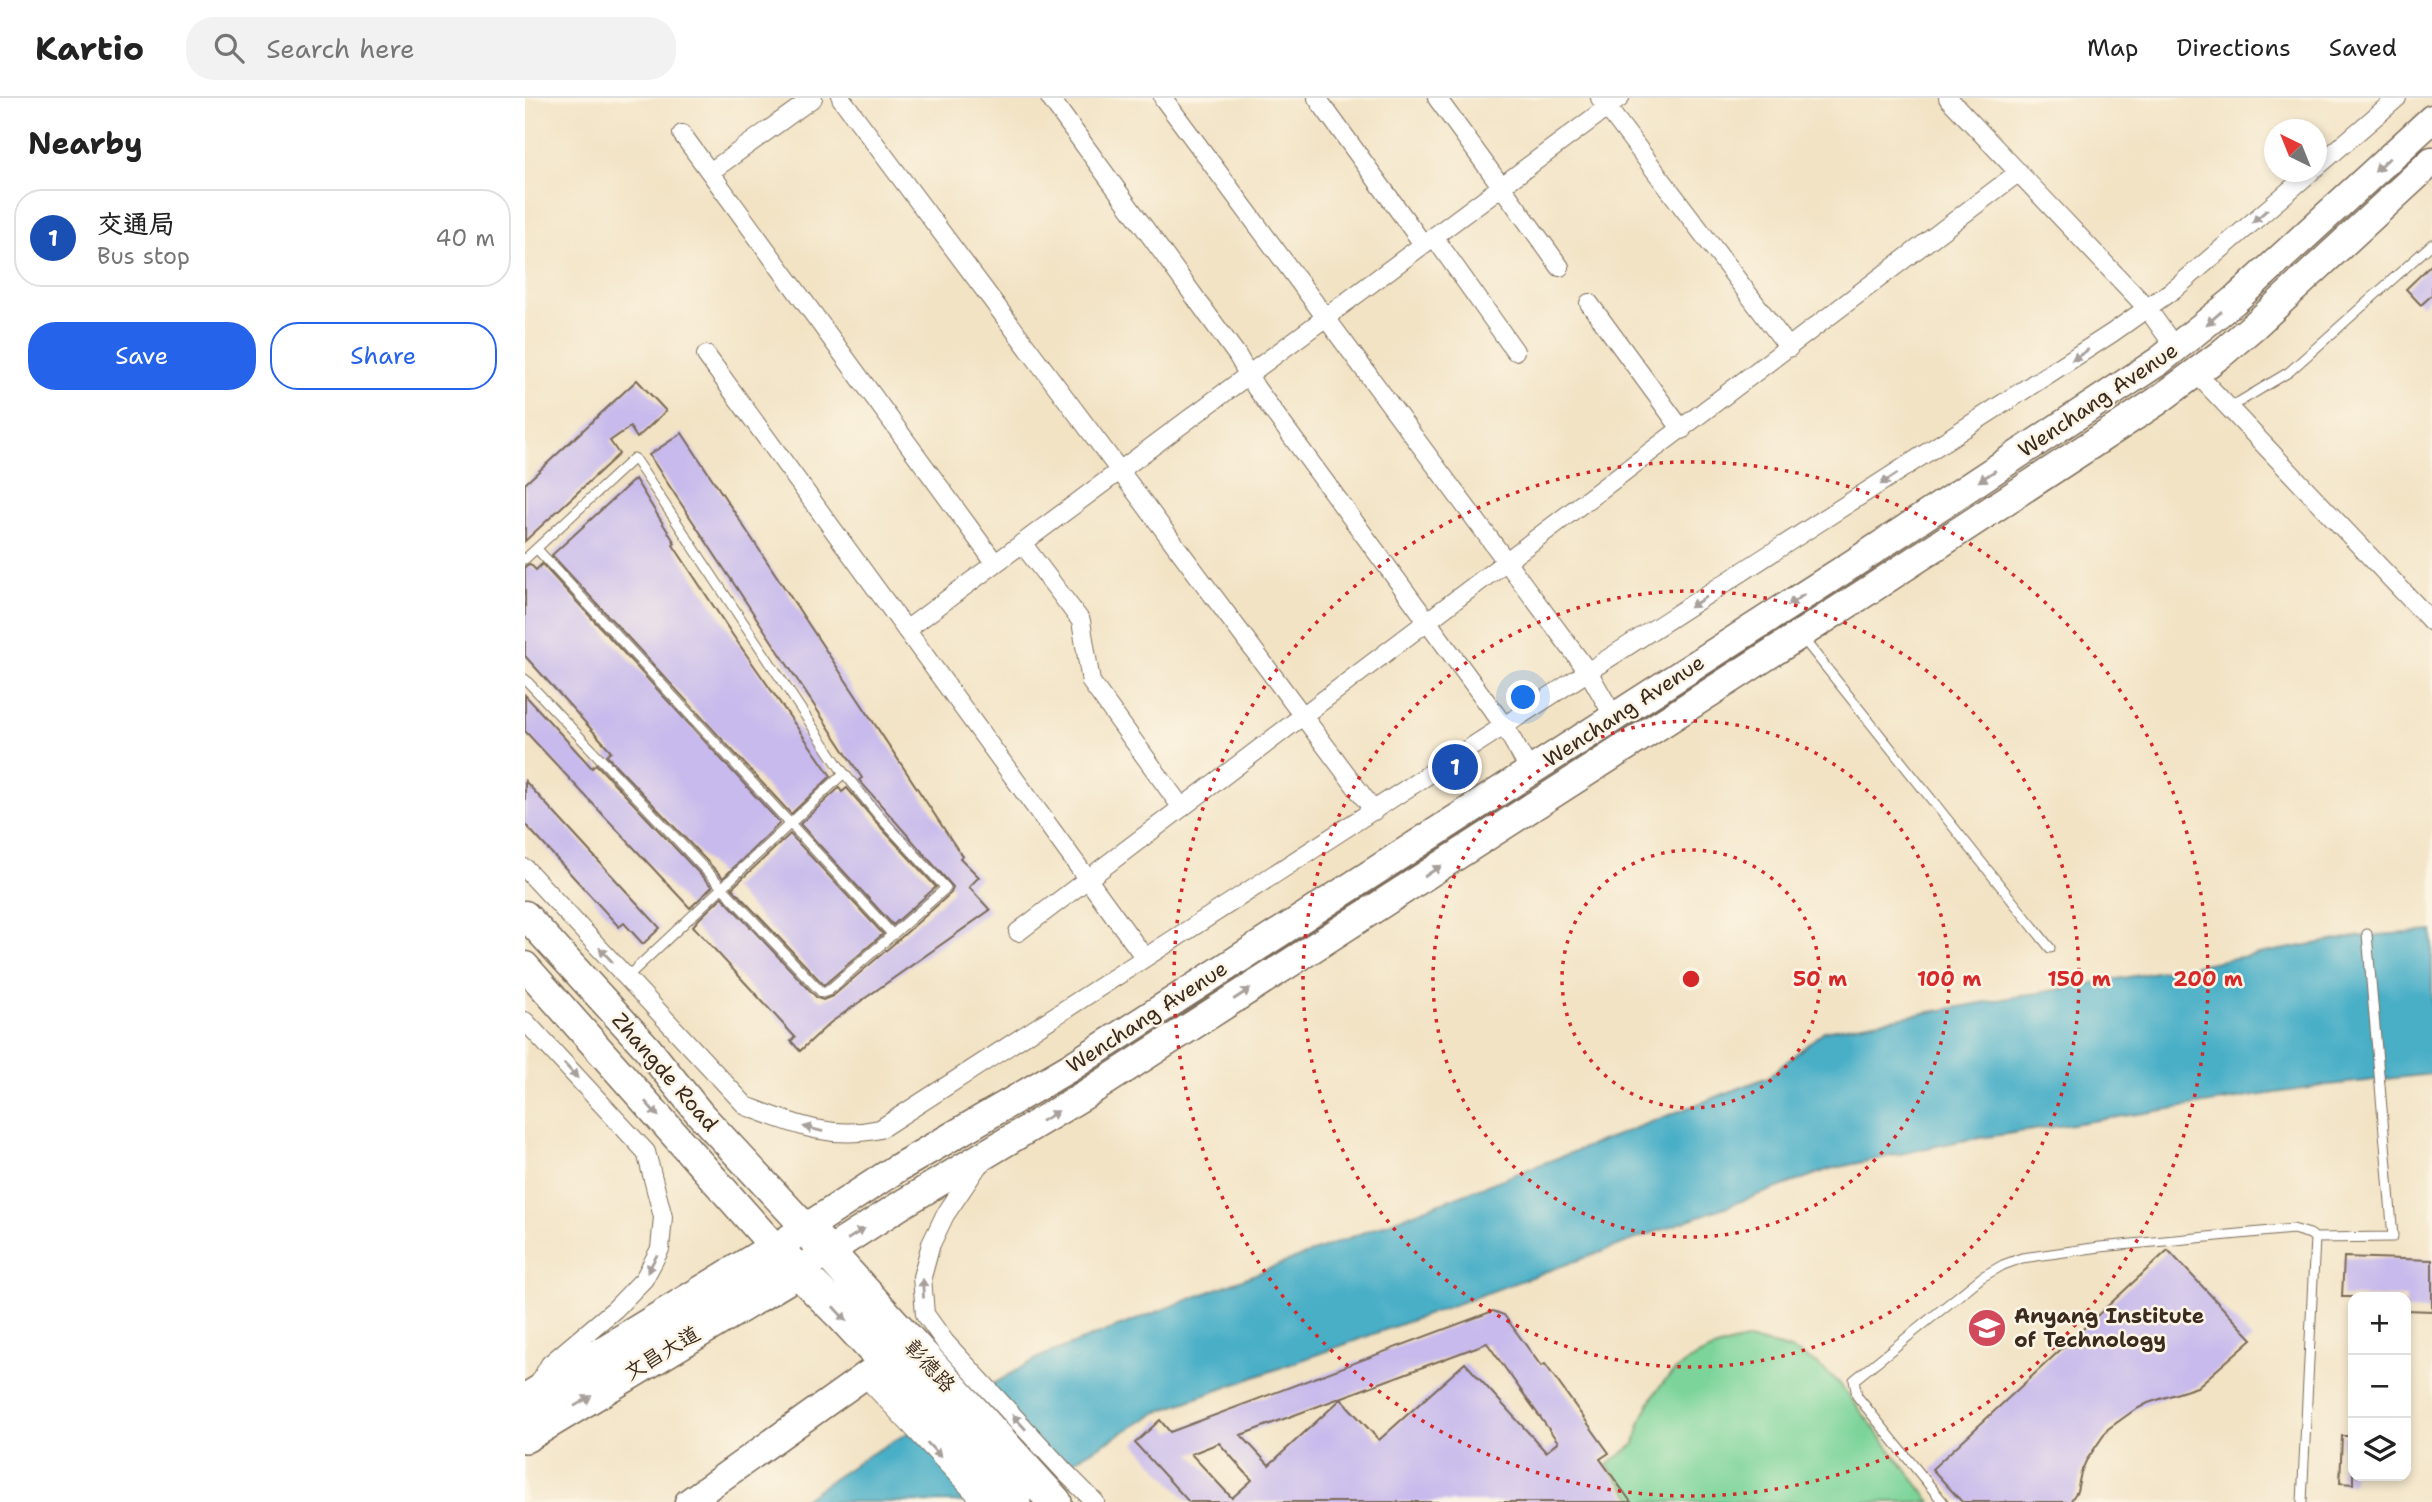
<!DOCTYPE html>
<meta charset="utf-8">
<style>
:root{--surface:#fff;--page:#f2f2f2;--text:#222;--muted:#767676;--line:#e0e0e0;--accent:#2563eb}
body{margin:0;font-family:"Shantell Sans","LXGW WenKai TC",sans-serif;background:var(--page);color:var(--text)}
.controls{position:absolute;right:21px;bottom:21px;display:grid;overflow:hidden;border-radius:14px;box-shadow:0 4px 10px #0003}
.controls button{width:63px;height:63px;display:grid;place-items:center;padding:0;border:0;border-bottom:2px solid var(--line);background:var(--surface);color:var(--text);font:35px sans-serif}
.compass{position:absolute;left:1739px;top:21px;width:63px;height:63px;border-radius:50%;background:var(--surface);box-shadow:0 4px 10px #0003;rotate:317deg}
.you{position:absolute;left:999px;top:600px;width:24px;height:24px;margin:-18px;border:5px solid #fff;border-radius:50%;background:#1a73e8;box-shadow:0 0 0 10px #1a73e833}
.badge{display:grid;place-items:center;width:46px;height:46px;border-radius:50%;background:var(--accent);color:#fff;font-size:23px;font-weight:700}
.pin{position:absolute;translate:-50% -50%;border:4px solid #fff;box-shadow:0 2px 7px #0006}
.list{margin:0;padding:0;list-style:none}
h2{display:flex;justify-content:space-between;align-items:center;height:91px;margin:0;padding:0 28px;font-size:30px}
h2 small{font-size:23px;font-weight:400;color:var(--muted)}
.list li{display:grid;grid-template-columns:46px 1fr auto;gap:21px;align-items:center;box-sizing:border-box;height:98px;margin:0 14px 14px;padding:0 14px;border:2px solid var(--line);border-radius:28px}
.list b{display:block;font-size:26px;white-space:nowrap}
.list p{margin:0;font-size:23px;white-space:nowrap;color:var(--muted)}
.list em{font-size:23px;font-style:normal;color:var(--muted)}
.actions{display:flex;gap:14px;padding:21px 28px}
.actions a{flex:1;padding:16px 0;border:2px solid var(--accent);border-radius:28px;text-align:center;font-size:24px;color:var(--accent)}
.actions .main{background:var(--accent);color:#fff}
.icon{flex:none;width:38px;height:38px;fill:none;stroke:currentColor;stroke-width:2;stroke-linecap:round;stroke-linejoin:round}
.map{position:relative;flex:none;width:1907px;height:1404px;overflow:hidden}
header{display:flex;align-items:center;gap:42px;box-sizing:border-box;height:98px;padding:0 35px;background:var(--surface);border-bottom:2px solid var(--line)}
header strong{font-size:33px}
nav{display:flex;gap:38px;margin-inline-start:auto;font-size:24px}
.search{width:490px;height:63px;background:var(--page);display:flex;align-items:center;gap:18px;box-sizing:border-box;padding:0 24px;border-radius:28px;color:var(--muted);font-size:26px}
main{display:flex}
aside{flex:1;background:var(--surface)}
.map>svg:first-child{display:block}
.green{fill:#7cd49a;stroke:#5c7f5c;stroke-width:2}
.water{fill:#48afc7;stroke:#426c72;stroke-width:2}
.building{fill:#c8baec;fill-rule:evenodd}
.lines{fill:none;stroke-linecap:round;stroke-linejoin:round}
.lane-casing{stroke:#7b6b58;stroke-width:11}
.street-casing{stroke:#7b6b58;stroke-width:20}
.secondary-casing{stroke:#7b6b58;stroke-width:29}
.primary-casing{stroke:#7b6b58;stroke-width:31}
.highway-casing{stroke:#7b6b58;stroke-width:36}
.lane{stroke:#fff;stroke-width:9}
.street{stroke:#fff;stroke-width:18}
.secondary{stroke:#fff;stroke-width:26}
.primary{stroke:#fff;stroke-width:28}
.highway{stroke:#fff;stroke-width:33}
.oneway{fill:#a79f9a}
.ring{fill:none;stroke:#d62828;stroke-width:3.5;stroke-dasharray:3.5 7}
.labels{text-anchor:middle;stroke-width:5;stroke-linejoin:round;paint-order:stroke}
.street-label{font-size:21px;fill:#3b2a1e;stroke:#fcf5e5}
.poi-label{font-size:21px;font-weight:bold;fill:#3b2a1e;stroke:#fcf5e5;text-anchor:start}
.centre{fill:#d62828;stroke:#fcf5e5;stroke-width:3.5}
.ring-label{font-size:21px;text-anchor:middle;font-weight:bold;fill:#d62828;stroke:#fcf5e5;stroke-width:5;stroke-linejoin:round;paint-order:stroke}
</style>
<header>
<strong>Kartio</strong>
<div class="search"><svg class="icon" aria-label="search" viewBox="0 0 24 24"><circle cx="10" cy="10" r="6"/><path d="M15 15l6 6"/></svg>Search here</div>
<nav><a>Map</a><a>Directions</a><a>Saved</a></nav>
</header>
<main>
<aside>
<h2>Nearby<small></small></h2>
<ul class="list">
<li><span class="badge" style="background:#1a4fb4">1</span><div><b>交通局</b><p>Bus stop</p></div><em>40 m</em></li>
</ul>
<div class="actions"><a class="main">Save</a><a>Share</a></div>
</aside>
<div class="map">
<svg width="1907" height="1404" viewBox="0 0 1907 1404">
<rect width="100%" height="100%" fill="#fcf5e5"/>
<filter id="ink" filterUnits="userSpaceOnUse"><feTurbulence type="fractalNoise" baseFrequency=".0143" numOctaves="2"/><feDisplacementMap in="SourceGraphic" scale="14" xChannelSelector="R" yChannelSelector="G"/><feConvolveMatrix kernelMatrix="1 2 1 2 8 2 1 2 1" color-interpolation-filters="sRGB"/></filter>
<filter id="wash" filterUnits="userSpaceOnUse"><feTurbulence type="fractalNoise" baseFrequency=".00686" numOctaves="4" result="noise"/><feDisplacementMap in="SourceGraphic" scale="28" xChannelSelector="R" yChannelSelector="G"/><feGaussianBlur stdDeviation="1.57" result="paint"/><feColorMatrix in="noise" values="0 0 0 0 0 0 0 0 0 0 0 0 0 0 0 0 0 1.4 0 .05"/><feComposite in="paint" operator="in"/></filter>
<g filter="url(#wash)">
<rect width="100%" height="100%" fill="#f2e3c5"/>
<path class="green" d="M 1221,1242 C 1262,1248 1285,1256 1314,1285 L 1406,1404 L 1111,1404 L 1082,1367 L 1110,1346 C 1122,1284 1161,1254 1221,1242 Z"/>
<path class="water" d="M 1907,833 L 1907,976 L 1804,987 L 1435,1043 L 1305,1071 L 633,1314 L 478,1404 L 274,1404 L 339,1360 L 517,1258 L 1243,979 L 1299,933 L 1828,839 Z"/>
<g id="blocks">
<path class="building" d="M 1907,166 L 1907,197 L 1896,207 L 1881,191 Z
M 112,282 L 141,313 L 112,340 L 105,329 L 85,343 L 94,356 L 0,443 L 0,386 Z
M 157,335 L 437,758 L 435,760 L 454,779 L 444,789 L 465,812 L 305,925 L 275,953 L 266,943 L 270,939 L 168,828 L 174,821 L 197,799 L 292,900 L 298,902 L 308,898 L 372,843 L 426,795 L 428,789 L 334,682 L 337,680 L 124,357 Z
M 110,381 L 150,445 L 148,447 L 207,536 L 306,678 L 266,716 L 27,457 Z
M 5,466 L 11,472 L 17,466 L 255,725 L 198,780 L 81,657 L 86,653 L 0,558 L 0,468 Z
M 0,597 L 67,670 L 71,666 L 187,789 L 165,810 L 0,633 Z
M 0,683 L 135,830 L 118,846 L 99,825 L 94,829 L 0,726 Z
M 314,690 L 317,694 L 322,690 L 349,722 L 411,789 L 368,827 L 275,726 Z
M 265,736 L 358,836 L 299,887 L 207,790 Z
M 1643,1152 L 1727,1241 L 1672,1289 L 1623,1305 L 1608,1313 L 1583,1331 L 1561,1363 L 1556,1374 L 1552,1393 L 1545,1404 L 1437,1404 L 1407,1371 Z
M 1819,1159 L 1907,1162 L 1907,1213 L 1881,1212 L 1881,1199 L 1817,1199 Z
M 968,1213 L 979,1217 L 1016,1268 L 1020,1266 L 1084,1355 L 1075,1361 L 1106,1404 L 664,1404 L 610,1345 L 635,1322 L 645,1334 ZM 962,1245 L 1033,1344 L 1021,1354 L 940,1265 L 854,1342 L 816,1301 L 744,1367 L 716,1337 ZM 694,1345 L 727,1382 L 707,1400 L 666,1356 Z
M 1817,1338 L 1828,1338 L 1828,1386 L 1815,1385 Z"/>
</g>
</g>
<g filter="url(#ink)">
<use href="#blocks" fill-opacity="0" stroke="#7b6b58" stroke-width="2"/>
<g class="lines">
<g class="lane-casing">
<path id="lane" d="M 1704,310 L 1764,274 L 1907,146
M 12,451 L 368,837
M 0,461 L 109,360 L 315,670 L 354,718 L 421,790 L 303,893 L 297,895 L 0,581
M 1276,538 L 1525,850
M 102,879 L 319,675
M 1418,1404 L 1332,1298 L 1329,1282 L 1457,1179 L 1478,1167 L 1497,1160 L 1575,1149 L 1768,1131 L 1785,1136 L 1790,1140 L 1868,1139 L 1842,836
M 1777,1404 L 1790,1140"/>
</g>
<g class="street-casing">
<path id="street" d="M 316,0 L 849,713
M 525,0 L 712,257 L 731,290 L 980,629 L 1005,673
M 638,0 L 1064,575 L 1089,619
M 792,0 L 898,146
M 912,0 L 1035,169
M 1075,0 L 1264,250
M 1423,0 L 1622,210 L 1651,251
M 157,36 L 470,465
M 1792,69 L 1872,0
M 185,74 L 288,0
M 909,139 L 990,253
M 1064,205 L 1157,332
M 181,257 L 620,860
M 1671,275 L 1907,524
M 497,445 L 556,523 L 566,584 L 657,710
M 381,532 L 1095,0
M 0,770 L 221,1008 C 268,1026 305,1042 355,1031 L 1587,235 L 1652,189 L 1786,74
M 493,834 L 1494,74
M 0,923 L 121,1054 L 138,1119 L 135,1151 L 119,1181 L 90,1211 L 25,1266 L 12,1289
M 455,1065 L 420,1117 L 406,1146 L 397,1179 L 400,1216 L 420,1244 L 540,1374 L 570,1404
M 339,1278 L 458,1404"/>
</g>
<g class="secondary-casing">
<path id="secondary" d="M 163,1404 L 359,1264"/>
</g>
<g class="primary-casing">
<path id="primary" d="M 0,817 L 122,950 L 175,1016 L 281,1130
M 0,868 L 250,1150 L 371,1071 L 544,970 L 1329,465 L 1634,263 L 1709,203 L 1907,21
M 273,1173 L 379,1105 L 561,996 L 1346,491 L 1631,304 L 1696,256 L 1730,227 L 1907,63"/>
</g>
<g class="highway-casing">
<path id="highway" d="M 281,1130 L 530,1404
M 0,1303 L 250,1150 L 318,1218 L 489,1404
M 0,1338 L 273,1173"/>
</g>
<use href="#lane" class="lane"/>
<use href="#street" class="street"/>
<use href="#secondary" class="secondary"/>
<use href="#primary" class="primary"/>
<use href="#highway" class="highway"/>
</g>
<defs><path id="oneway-solid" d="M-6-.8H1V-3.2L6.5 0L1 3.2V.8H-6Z" transform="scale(1.75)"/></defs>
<g class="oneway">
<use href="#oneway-solid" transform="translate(1857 67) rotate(137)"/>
<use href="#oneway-solid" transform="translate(1735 118) rotate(139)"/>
<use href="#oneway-solid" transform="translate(1689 220) rotate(139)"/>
<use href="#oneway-solid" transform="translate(1555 257) rotate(147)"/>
<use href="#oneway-solid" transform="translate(1462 378) rotate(147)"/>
<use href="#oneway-solid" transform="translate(1364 381) rotate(147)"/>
<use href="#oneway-solid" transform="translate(1271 502) rotate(147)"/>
<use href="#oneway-solid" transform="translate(1173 504) rotate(147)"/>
<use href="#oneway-solid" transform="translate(908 773) rotate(-33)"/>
<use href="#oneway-solid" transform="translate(81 857) rotate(-133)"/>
<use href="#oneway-solid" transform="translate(717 896) rotate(-33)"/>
<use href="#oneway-solid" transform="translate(46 973) rotate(47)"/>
<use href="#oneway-solid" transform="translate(127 1011) rotate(48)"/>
<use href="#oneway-solid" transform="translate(525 1018) rotate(-31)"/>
<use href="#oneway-solid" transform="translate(288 1031) rotate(-166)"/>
<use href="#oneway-solid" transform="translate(331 1136) rotate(-32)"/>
<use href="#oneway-solid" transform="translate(127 1166) rotate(119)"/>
<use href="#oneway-solid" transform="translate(398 1190) rotate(-93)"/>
<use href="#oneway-solid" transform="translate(315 1216) rotate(47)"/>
<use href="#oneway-solid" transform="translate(58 1303) rotate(-31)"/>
<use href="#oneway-solid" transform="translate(494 1324) rotate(-132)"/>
<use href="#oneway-solid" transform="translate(409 1352) rotate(47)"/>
</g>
</g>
<g class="ring">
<circle cx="1166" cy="881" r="129"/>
<circle cx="1166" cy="881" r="258"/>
<circle cx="1166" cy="881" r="388"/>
<circle cx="1166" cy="881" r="517"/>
</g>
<defs>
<g id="university-disc" transform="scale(2.0125)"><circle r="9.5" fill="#d1495b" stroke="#fcf5e5"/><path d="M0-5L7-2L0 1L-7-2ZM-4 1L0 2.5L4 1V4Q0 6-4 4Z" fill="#fff"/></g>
</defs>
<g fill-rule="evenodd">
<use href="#university-disc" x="1462" y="1230"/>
</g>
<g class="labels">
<g class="street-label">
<text transform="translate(1573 302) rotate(-34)" y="7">Wenchang Avenue</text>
<text transform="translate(1099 613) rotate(-33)" y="7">Wenchang Avenue</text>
<text transform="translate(622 919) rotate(-33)" y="7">Wenchang Avenue</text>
<text transform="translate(140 974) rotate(49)" y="7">Zhangde Road</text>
<text transform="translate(137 1255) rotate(-31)" y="7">文昌大道</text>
<text transform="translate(405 1268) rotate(47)" y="7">彰德路</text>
</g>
<g class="poi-label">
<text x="1489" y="1225">Anyang Institute<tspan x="1489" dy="24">of Technology</tspan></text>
</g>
</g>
<circle cx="1166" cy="881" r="10" class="centre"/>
<g class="ring-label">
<text x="1295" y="888">50 m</text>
<text x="1424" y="888">100 m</text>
<text x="1554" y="888">150 m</text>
<text x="1683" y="888">200 m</text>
</g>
</svg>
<div class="controls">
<button>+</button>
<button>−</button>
<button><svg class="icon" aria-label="layers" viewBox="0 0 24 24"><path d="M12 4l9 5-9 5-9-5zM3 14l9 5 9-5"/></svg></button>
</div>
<svg class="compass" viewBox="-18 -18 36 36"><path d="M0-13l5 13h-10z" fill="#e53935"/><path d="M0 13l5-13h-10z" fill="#767676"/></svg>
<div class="you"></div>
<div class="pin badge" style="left:930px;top:669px;background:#1a4fb4">1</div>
</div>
</main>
